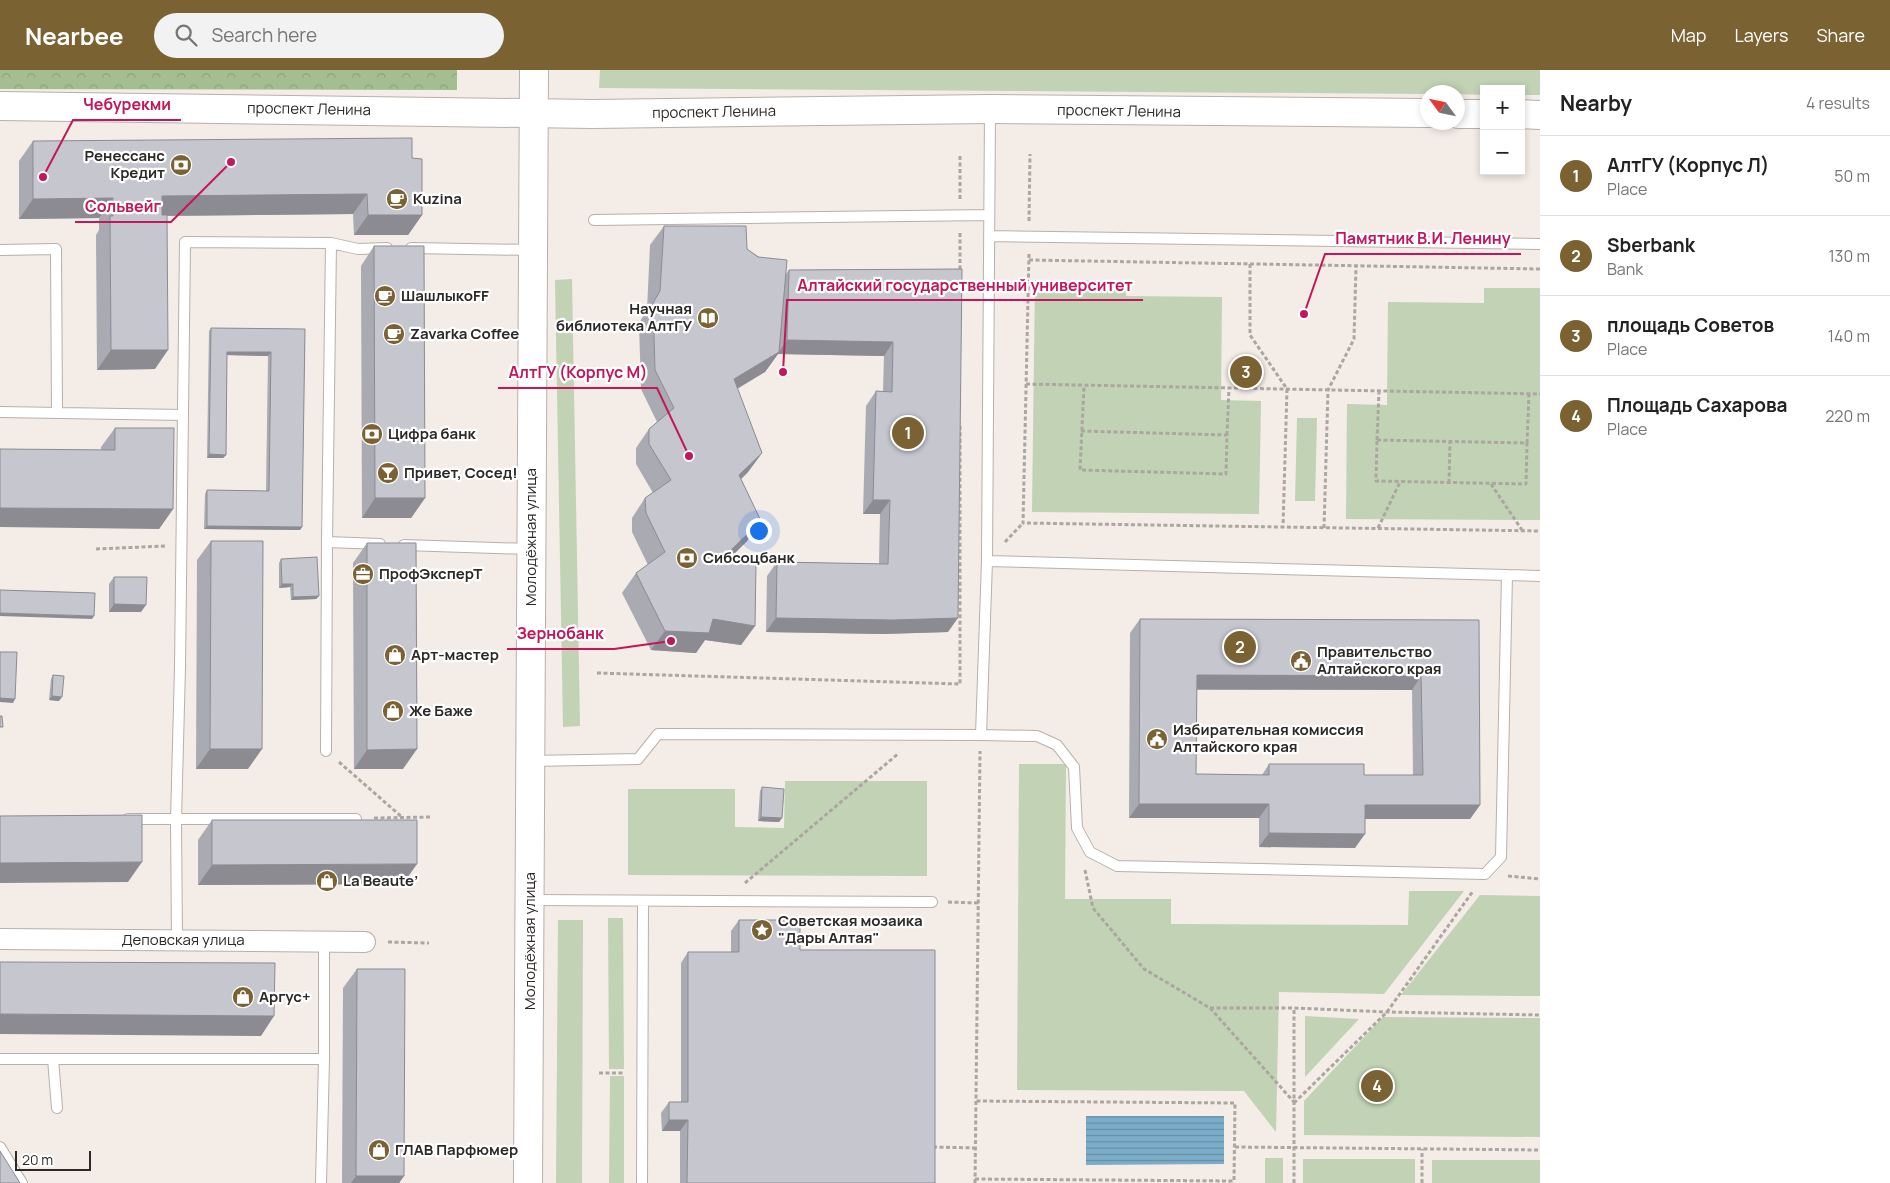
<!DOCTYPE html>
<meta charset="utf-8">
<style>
:root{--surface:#fff;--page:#f2f2f2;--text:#222;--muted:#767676;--line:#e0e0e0;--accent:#7a6233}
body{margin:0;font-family:Manrope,sans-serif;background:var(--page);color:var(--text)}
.controls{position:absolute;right:15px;top:15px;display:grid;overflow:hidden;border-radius:0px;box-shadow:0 2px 8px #0003}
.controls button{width:45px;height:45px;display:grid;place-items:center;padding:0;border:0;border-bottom:1px solid var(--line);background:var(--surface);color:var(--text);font:25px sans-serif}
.compass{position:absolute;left:1420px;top:15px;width:45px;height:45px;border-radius:50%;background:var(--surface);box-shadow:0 2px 8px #0003;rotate:303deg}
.scale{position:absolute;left:15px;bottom:12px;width:76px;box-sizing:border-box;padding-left:5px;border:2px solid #2c2927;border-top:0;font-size:14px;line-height:18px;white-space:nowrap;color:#2c2927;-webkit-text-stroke:4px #fff;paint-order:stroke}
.you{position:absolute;left:758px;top:460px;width:18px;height:18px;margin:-12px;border:4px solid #fff;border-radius:50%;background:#1a73e8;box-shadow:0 0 0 8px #1a73e833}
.badge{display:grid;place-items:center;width:32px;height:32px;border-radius:50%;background:var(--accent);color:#fff;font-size:16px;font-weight:700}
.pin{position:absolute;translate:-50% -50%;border:2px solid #fff;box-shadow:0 1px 5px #0006}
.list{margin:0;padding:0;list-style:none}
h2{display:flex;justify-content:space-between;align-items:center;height:65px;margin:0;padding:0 20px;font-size:21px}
h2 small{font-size:16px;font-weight:400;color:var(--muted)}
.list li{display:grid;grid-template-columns:32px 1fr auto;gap:15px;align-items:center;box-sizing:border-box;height:80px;padding:0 20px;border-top:1px solid var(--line)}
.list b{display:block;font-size:19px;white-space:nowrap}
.list p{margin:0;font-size:16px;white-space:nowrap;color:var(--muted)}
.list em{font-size:16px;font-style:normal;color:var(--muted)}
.icon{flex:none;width:28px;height:28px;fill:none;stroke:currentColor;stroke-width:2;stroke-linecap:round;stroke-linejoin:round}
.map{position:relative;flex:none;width:1540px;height:1113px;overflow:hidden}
header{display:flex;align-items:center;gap:30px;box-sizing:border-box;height:70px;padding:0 25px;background:var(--accent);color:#fff}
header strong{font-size:24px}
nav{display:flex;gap:28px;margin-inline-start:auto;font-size:18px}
.search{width:350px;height:45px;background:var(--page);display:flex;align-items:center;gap:12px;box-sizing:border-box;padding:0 18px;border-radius:28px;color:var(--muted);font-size:19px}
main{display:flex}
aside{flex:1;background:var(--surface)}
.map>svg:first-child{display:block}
.green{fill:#c1d2b5}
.forest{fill:url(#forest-crowns)}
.water{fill:url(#water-rules)}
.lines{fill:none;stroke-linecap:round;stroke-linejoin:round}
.lane-casing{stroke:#b8b0ab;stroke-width:12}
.street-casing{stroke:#b8b0ab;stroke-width:22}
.secondary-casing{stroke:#b8b0ab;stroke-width:30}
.primary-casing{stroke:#b8b0ab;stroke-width:30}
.path{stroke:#aca6a1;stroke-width:3;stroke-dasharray:4 2.5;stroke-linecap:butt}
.lane{stroke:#fff;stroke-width:10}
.street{stroke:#fff;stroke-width:20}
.secondary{stroke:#fff;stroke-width:28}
.primary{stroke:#fff;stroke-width:28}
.wall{fill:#aaaab2;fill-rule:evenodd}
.shaded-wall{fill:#8b8b91}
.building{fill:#c6c6cf;stroke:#8b8b91;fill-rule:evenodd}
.labels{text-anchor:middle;stroke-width:4.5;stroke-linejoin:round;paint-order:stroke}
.street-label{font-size:15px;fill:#2c2927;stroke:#fff}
.poi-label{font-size:15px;font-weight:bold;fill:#2c2927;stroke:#fff;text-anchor:start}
.leader{fill:none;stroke:#c2185b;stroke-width:2}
.callout-dot{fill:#c2185b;stroke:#fff;stroke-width:2}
.callout-label{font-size:16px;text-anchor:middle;font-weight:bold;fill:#c2185b;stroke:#fff;stroke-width:4.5;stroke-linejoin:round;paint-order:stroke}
</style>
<header>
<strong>Nearbee</strong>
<div class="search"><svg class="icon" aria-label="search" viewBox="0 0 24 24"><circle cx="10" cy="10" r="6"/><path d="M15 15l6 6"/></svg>Search here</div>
<nav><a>Map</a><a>Layers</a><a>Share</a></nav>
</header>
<main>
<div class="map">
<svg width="1540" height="1113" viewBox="0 0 1540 1113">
<defs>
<pattern id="forest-crowns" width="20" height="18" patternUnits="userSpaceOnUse" patternTransform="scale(1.25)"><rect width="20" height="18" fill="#a4be91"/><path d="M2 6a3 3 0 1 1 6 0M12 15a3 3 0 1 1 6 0" fill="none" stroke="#8da37d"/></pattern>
<pattern id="water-rules" width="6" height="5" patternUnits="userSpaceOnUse" patternTransform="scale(1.25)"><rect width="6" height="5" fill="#7badca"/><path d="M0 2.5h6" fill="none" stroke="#658da4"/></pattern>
</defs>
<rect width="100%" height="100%" fill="#f4ece6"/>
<path class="green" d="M 600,0 L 1540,0 L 1540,25 L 1521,25 L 1521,19 L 1484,19 L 1484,25 L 1458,24 L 1458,22 L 1428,22 L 1427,24 L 599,18 Z
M 572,209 L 580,656 L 563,657 L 555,210 Z
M 1035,210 L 1126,211 L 1126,226 L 1222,227 L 1221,330 L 1261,331 L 1259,444 L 1032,442 Z
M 1484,218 L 1540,218 L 1540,450 L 1346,449 L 1347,334 L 1387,335 L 1388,232 L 1484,233 Z
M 1297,348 L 1317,348 L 1315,431 L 1295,431 Z
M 1019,694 L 1066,694 L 1065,829 L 1171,829 L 1171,854 L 1408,855 L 1409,821 L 1464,821 L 1384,924 L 1279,922 L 1276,1062 L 1244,1021 L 1017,1020 Z
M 785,711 L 927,711 L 927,806 L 628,805 L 628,719 L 735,719 L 735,757 L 784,758 Z
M 1480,825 L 1540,826 L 1540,926 L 1401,925 Z
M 608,848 L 623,848 L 624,999 L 609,999 Z
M 558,850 L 583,850 L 582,1113 L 556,1113 Z
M 1305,946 L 1359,949 L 1305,1007 Z
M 1383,947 L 1540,948 L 1540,1067 L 1304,1065 L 1304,1031 Z
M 610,1006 L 624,1006 L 624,1113 L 609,1113 Z
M 1265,1088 L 1283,1088 L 1283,1113 L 1265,1113 Z
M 1303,1089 L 1415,1089 L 1415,1113 L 1303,1113 Z
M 1432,1090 L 1540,1090 L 1540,1113 L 1432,1113 Z"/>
<path class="forest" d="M 0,0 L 457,0 L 457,20 L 0,19 Z"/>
<path class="water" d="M 1086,1046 L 1224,1046 L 1224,1094 L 1086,1095 Z"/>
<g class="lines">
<g class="lane-casing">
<path id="lane" d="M 594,150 L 989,145
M 989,166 L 1540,174
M 331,173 L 327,472 L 380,474
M 411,178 L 532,180
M 0,180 L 56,179 L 57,342
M 0,342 L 183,345
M 404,475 L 529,479
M 987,491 L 1540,506
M 981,665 L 1037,666 L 1057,675 L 1074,697 L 1077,758 L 1090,782 L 1117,796 L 1485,804 L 1501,787 L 1507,505
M 326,681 L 327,472
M 531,691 L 638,689 L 658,664 L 981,665 L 987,491 L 990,41
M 128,749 L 356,749
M 531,830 L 932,832
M 177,870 L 176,750 L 180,597 L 185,172 L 331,173 L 358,179 L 387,178
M 0,989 L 324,989
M 53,989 L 57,1038
M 0,1077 L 22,1113
M 321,1113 L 324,989 L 324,872
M 642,1113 L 643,831"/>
</g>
<g class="street-casing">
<path id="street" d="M 0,869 L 365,872"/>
</g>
<g class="secondary-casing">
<path id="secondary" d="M 528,1113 L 534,0"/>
</g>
<g class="primary-casing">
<path id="primary" d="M 0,36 L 592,44 L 990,39 L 1428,43
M 1458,44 L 1484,44
M 1521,44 L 1540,45"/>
</g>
<path class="path" d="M 960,129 L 960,84
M 1029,151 L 1030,84
M 960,163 L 960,201
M 1029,184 L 1023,453 L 1540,461
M 1029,190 L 1540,199
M 1250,194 L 1250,265 L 1287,319 L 1283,457
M 1026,314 L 1540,324
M 1081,361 L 1227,365 L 1226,404 L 1080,400 L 1084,316
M 1227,365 L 1229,318
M 1377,370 L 1527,373 L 1526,414 L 1376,411 Z
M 1377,370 L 1379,321
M 1527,373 L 1529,324
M 1449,413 L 1450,371
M 1491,414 L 1522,460
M 1324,458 L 1328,320 L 1354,269 L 1356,196
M 1378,458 L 1400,412
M 1005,472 L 1023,453
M 96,479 L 165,476
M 597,603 L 960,614 L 960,353
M 339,692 L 403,748
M 374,748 L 432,747
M 1085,800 L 1093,838 L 1144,899 L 1210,938 L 1294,938 L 1387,942 L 1540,945
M 1508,806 L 1540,809
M 745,813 L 899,683
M 948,832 L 979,833
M 388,872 L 429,873
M 1210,938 L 1294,1032
M 599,1003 L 625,1003
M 1294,1033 L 1387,942 L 1473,821
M 933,1077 L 975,1078
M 1235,1077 L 1540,1080
M 975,1109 L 1234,1111 L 1235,1033 L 976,1031
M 975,1113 L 980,681
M 1294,1113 L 1294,938
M 1422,1113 L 1422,1079"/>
<use href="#lane" class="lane"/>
<use href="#street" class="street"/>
<use href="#secondary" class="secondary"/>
<use href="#primary" class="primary"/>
</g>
<path class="wall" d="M 33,71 L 412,88 L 422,145 L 408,165 L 354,165 L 353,144 L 167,146 L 155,299 L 97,300 L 96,165 L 99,160 L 99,148 L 19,149 L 19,91 Z
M 664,156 L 747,179 L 786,204 L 789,200 L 962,199 L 948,562 L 883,564 L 766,562 L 767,506 L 777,492 L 879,494 L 880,444 L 863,444 L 866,336 L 876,321 L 883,322 L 884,286 L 778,284 L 765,302 L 737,319 L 762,383 L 748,402 L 741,409 L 761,451 L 747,471 L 733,485 L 755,556 L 741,575 L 705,570 L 696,583 L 651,580 L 622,523 L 636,503 L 648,495 L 632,462 L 632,448 L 645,428 L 653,423 L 636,394 L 636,378 L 649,359 L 657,352 L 641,319 L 639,253 L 647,240 L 650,175 Z
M 374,176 L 425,428 L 411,448 L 362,448 L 361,196 Z
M 211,258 L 305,259 L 302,457 L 300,460 L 204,459 L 205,424 L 207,420 L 266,421 L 268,286 L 227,285 L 226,385 L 223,388 L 207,388 L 209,261 Z
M 115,358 L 173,439 L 159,459 L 101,380 L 101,377 Z
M 211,471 L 248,699 L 196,699 L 197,490 Z
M 367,473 L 403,699 L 354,699 L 353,493 Z
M 281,489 L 319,526 L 316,529 L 291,530 L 290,517 L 279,518 L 279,493 Z
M 114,507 L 141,542 L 109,542 L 109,514 Z
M 1140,549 L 1479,550 L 1480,735 L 1470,749 L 1365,749 L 1355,778 L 1259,777 L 1259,748 L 1129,748 L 1130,563 ZM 1197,620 L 1412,620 L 1413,705 L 1364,705 L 1269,694 L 1262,705 L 1196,704 Z
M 53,605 L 59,631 L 49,630 L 51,609 Z
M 762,717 L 782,748 L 779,752 L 758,751 L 760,721 Z
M 212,750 L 403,814 L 198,815 L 198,770 Z
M 739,850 L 800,880 L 935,1113 L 680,1113 L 680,1061 L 662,1061 L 661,1043 L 669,1032 L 681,1032 L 681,893 L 688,882 L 731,882 L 731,861 Z
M 357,899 L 404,1106 L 399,1113 L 342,1113 L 343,918 Z"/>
<path class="shaded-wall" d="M 367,124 L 353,144 L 148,146 L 162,126 Z
M 113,128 L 99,148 L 19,149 L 33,129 Z
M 368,145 L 422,145 L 408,165 L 354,165 Z
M 787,270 L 893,272 L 884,286 L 778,284 L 765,302 L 720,329 L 734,309 L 778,283 Z
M 111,280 L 168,280 L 155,299 L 97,300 Z
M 227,282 L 271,282 L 268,286 L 225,285 Z
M 762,383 L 748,402 L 725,425 L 739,405 Z
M 209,384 L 226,385 L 223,388 L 207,388 Z
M 375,428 L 425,428 L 411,448 L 362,448 Z
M 873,430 L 890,430 L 880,444 L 863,444 Z
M 0,438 L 173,439 L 159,459 L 0,457 Z
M 761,451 L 747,471 L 718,500 L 731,480 Z
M 207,456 L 302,457 L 300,460 L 204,459 Z
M 282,514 L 293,514 L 290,517 L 279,518 Z
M 319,526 L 316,529 L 291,530 L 293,527 Z
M 114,534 L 146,535 L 141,542 L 109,542 Z
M 0,543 L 94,546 L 92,549 L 0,546 Z
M 776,548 L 958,548 L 948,562 L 883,564 L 766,562 Z
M 713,549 L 755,556 L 741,575 L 705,570 L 696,583 L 651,580 L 665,561 Z
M 1197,605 L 1421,606 L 1412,620 L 1187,619 Z
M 52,626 L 62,627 L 59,631 L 49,630 Z
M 0,628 L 15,629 L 13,633 L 0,632 Z
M 210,679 L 262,679 L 248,699 L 196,699 Z
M 417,679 L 403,699 L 354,699 L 367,680 Z
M 1139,734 L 1269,734 L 1259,748 L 1129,748 Z
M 1365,735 L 1480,735 L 1470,749 L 1355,749 Z
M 761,747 L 782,748 L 779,752 L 758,751 Z
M 1269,763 L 1365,764 L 1355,778 L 1259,777 Z
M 142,792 L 128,812 L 0,813 L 0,793 Z
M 417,794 L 403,814 L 198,815 L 212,795 Z
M 0,944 L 274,946 L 261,966 L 0,964 Z
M 669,1050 L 688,1050 L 680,1061 L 662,1061 Z
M 356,1106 L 404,1106 L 399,1113 L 351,1113 Z"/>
<path class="building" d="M 412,68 L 412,88 L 422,89 L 422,145 L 368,145 L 367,124 L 162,126 L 162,145 L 167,145 L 168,280 L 111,280 L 110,146 L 113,146 L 113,128 L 33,129 L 33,71 Z
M 664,156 L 746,156 L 747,179 L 758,187 L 787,190 L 779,282 L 734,309 L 762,383 L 739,405 L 761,451 L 731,480 L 736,493 L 756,492 L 755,556 L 713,549 L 709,563 L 665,561 L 636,503 L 665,482 L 646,443 L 645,428 L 671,410 L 649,374 L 649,359 L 674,338 L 655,300 L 653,233 L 660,221 Z
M 374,176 L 424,176 L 425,428 L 375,428 Z
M 962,199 L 958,548 L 893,550 L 776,548 L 777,492 L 888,494 L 890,430 L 873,430 L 876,321 L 892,322 L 893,272 L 787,270 L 789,200 Z
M 211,258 L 305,259 L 302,457 L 207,456 L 207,420 L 269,421 L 271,282 L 227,282 L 226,385 L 209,384 Z
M 115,358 L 174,358 L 173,439 L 0,438 L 0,379 L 115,380 Z
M 211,471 L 263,471 L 262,679 L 210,679 Z
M 367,473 L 416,473 L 417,679 L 367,680 Z
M 317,487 L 319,526 L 293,527 L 293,514 L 282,514 L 281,489 Z
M 114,507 L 147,507 L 146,535 L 114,534 Z
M 0,520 L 95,523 L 94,546 L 0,543 Z
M 1140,549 L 1479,550 L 1480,735 L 1365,735 L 1365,764 L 1269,763 L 1269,734 L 1139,734 ZM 1197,605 L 1421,606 L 1423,705 L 1364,705 L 1364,694 L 1269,694 L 1269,705 L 1196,704 Z
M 0,582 L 17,582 L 15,629 L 0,628 Z
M 53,605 L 64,606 L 62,627 L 52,626 Z
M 0,646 L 2,646 L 3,657 L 0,657 Z
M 762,717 L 784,719 L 782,748 L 761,747 Z
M 142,745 L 142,792 L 0,793 L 0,746 Z
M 212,750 L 417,750 L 417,794 L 212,795 Z
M 739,850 L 800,850 L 800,880 L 935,880 L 935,1113 L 687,1113 L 688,1050 L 669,1050 L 669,1032 L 688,1032 L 688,882 L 739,882 Z
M 0,892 L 275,893 L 274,946 L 0,944 Z
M 357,899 L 405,899 L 404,1106 L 356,1106 Z
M 0,1081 L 20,1113 L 0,1113 Z"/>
<defs>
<g id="bank-disc" transform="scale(1.125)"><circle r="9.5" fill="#7a6233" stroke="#fff"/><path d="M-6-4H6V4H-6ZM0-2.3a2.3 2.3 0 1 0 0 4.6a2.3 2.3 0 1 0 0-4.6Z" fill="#fff"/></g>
<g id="cafe-disc" transform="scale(1.125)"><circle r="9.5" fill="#7a6233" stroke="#fff"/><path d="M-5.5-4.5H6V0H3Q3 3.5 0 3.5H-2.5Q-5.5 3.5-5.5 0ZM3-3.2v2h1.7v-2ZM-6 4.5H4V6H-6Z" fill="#fff"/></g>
<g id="library-disc" transform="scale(1.125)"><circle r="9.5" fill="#7a6233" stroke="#fff"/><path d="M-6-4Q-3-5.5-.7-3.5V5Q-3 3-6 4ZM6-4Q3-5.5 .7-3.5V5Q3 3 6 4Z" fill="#fff"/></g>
<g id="bar-disc" transform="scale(1.125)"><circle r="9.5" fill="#7a6233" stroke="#fff"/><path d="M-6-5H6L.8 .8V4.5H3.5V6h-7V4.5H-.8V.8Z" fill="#fff"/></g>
<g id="office-disc" transform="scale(1.125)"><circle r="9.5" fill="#7a6233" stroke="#fff"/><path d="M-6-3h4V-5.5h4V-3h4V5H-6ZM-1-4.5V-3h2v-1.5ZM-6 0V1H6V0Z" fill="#fff"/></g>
<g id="shop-disc" transform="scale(1.125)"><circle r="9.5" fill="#7a6233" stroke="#fff"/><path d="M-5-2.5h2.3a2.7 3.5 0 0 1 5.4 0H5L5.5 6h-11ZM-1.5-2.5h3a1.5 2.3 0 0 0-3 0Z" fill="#fff"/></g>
<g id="civic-disc" transform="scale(1.125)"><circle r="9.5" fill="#7a6233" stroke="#fff"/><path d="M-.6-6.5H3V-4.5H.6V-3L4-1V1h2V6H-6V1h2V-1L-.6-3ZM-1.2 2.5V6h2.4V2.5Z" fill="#fff"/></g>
<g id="sight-disc" transform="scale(1.125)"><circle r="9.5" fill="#7a6233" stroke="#fff"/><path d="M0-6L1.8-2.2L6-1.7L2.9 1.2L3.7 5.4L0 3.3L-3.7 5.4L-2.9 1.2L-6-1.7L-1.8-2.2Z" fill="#fff"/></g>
</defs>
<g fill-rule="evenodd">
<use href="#bank-disc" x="181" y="95"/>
<use href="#cafe-disc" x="397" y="129"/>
<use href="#cafe-disc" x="385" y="226"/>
<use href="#library-disc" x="708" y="248"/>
<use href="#cafe-disc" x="394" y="264"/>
<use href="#bank-disc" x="372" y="364"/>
<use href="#bar-disc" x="388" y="403"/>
<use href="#bank-disc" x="687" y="488"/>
<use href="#office-disc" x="363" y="504"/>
<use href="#shop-disc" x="395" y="585"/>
<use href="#civic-disc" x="1301" y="591"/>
<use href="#shop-disc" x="393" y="641"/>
<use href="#civic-disc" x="1157" y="669"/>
<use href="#shop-disc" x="327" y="811"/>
<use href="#sight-disc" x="762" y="860"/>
<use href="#shop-disc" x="243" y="927"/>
<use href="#shop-disc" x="379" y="1080"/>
</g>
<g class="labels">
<g class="street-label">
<text transform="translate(309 39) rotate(1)" y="5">проспект Ленина</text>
<text transform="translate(1119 41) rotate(1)" y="5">проспект Ленина</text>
<text transform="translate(714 42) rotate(-1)" y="5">проспект Ленина</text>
<text transform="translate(531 467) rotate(-90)" y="5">Молодёжная улица</text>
<text x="183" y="875">Деповская улица</text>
<text transform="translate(530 871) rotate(-90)" y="5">Молодёжная улица</text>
</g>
<g class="poi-label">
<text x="165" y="91" text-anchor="end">Ренессанс<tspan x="165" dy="17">Кредит</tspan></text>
<text x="413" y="134">Kuzina</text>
<text x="401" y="231">ШашлыкоFF</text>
<text x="692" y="244" text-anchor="end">Научная<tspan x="692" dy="17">библиотека АлтГУ</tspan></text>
<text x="410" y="269">Zavarka Coffee</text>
<text x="388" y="369">Цифра банк</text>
<text x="404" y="408">Привет, Сосед!</text>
<text x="703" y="493">Сибсоцбанк</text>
<text x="379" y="509">ПрофЭксперТ</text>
<text x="1317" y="587">Правительство<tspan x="1317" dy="17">Алтайского края</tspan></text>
<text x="411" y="590">Арт-мастер</text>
<text x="409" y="646">Же Баже</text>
<text x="1173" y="665">Избирательная комиссия<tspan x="1173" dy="17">Алтайского края</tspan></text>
<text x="343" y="816">La Beaute’</text>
<text x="778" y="856">Советская мозаика<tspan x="778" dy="17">"Дары Алтая"</tspan></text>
<text x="259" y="932">Аргус+</text>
<text x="395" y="1085">ГЛАВ Парфюмер</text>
</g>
</g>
<path class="leader" d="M43 107L73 50H181M231 92L171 152H75M1304 244L1325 184H1521M783 302L787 230H1143M689 386L657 318H498M671 571L614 579H507"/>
<g class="callout-dot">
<circle cx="43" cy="107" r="5"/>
<circle cx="231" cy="92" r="5"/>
<circle cx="1304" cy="244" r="5"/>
<circle cx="783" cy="302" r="5"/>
<circle cx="689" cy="386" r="5"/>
<circle cx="671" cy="571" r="5"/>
</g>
<g class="callout-label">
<text x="127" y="40">Чебурекми</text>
<text x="123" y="142">Сольвейг</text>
<text x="1423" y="174">Памятник В.И. Ленину</text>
<text x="965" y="221">Алтайский государственный университет</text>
<text x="578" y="308">АлтГУ (Корпус М)</text>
<text x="560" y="569">Зернобанк</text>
</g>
</svg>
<div class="controls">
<button>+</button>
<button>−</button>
</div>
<svg class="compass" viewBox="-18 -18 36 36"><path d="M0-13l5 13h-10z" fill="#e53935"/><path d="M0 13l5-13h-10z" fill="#767676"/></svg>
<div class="scale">20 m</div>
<div class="you"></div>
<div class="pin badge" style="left:908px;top:363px">1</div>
<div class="pin badge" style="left:1240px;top:577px">2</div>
<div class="pin badge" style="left:1246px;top:302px">3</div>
<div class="pin badge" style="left:1377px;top:1016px">4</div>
</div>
<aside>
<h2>Nearby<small>4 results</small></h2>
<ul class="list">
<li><span class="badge">1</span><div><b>АлтГУ (Корпус Л)</b><p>Place</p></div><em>50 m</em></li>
<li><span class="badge">2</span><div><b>Sberbank</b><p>Bank</p></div><em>130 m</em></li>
<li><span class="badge">3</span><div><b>площадь Советов</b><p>Place</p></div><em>140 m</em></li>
<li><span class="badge">4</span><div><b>Площадь Сахарова</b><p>Place</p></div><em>220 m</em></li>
</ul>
</aside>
</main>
